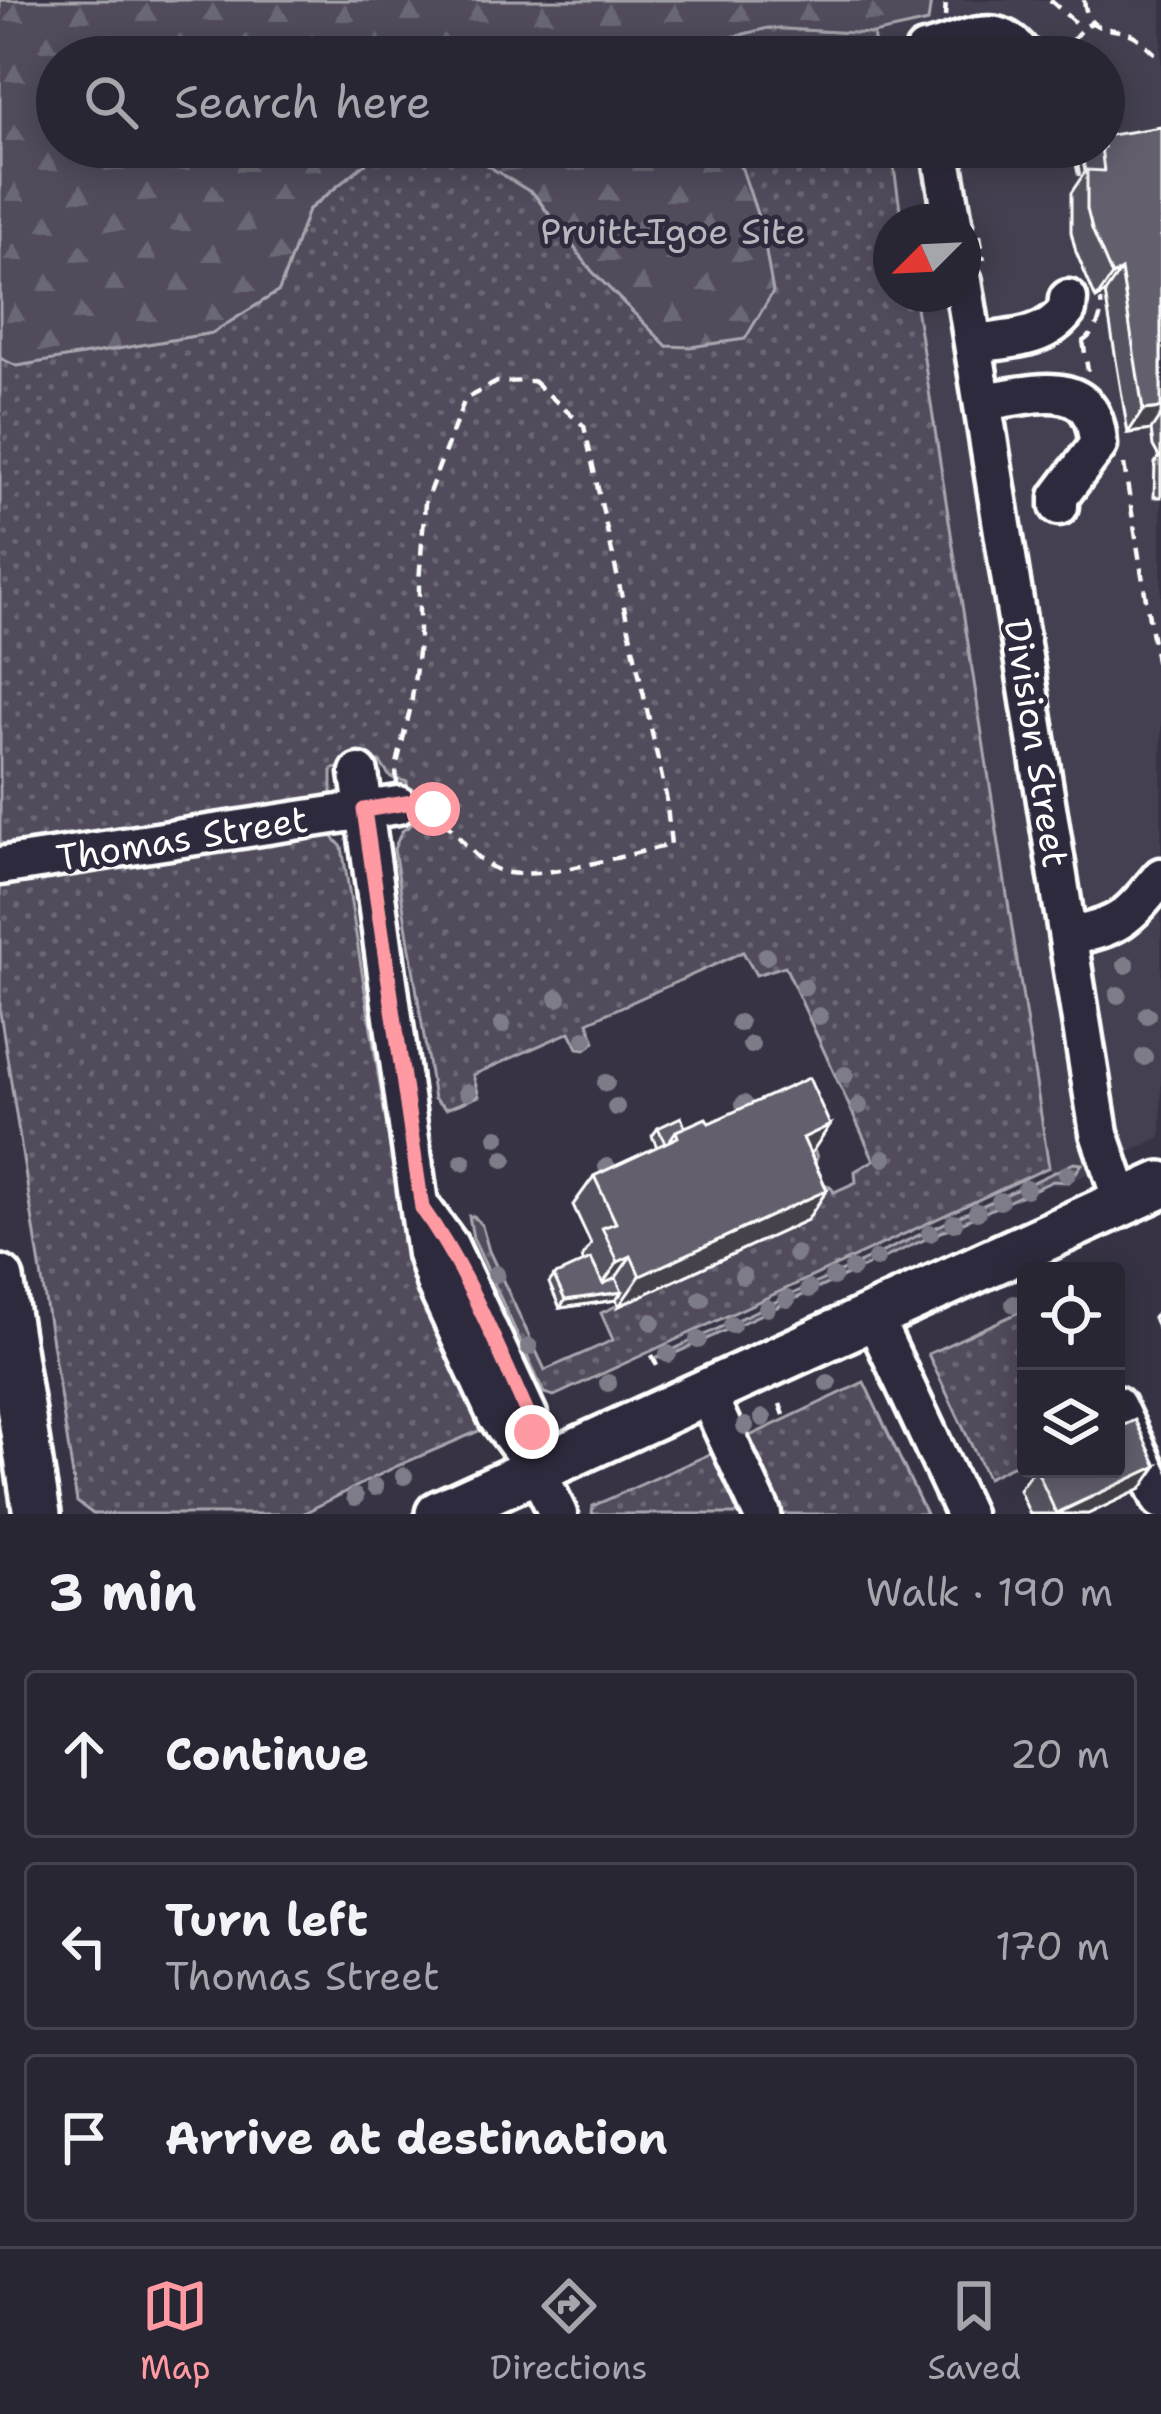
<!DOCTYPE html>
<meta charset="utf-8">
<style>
:root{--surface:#292634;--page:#353240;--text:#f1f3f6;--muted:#a5a5ac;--line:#45434f;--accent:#ff9aa2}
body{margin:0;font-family:"Shantell Sans",sans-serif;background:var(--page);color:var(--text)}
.controls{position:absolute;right:36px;bottom:36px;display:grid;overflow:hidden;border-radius:12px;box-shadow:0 6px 30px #0003}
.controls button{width:108px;height:108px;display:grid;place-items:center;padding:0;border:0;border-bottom:3px solid var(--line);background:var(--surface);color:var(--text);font:60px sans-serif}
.compass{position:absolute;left:873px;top:204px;width:108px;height:108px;border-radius:50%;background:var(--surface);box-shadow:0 6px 30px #0003;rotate:246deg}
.stop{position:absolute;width:36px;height:36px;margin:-27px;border:9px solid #ff9aa2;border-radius:50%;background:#fff}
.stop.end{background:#ff9aa2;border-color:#fff;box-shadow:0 3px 12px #0008}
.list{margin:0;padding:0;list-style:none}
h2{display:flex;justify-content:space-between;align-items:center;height:156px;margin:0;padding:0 48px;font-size:51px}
h2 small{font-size:39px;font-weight:400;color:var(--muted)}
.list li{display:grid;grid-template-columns:78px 1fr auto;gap:36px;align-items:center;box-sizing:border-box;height:168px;margin:0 24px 24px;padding:0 24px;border:3px solid var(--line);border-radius:12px}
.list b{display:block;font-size:45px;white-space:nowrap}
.list p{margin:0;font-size:39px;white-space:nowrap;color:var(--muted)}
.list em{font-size:39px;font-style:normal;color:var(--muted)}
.icon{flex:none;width:66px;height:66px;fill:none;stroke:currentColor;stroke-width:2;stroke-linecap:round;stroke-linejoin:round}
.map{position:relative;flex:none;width:1161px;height:1514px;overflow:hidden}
.search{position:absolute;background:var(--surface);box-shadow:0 6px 30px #0003;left:36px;right:36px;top:36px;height:132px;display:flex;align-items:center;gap:30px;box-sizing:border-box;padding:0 42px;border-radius:66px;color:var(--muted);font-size:45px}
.sheet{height:732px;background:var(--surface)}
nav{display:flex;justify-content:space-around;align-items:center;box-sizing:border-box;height:168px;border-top:3px solid var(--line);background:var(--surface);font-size:33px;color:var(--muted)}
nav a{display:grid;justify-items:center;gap:6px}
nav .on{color:var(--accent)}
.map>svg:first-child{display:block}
.built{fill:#444051}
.grass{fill:url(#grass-dots);stroke:#a8a6ae;stroke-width:3}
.forest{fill:url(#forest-firs);stroke:#a8a6ae;stroke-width:3}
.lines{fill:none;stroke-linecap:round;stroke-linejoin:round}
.minor-casing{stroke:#fff;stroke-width:45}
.major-casing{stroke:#fff;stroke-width:54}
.path{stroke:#fff;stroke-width:4.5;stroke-dasharray:12 9;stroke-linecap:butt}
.minor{stroke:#2f2a3d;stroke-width:36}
.major{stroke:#2f2a3d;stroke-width:45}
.tree{fill:#7e7c88}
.wall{fill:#55525e;stroke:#fff;stroke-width:3}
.shaded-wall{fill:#45424c;stroke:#fff;stroke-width:3}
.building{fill:#635f6d;stroke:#fff;stroke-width:3}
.route{stroke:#ff9aa2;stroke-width:15}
.labels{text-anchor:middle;stroke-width:9;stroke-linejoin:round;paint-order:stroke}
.park-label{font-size:36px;fill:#b9b7be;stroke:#2f2a3d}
.street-label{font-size:36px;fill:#fff;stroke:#2f2a3d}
</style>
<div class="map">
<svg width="1161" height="1514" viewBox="0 0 1161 1514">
<defs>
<pattern id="grass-dots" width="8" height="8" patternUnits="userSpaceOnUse" patternTransform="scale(3)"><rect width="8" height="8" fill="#514c5c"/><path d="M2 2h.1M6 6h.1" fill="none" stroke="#6b6774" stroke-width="1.8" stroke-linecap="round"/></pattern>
<pattern id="forest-firs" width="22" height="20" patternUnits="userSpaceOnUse" patternTransform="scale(3)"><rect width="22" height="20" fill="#514c5c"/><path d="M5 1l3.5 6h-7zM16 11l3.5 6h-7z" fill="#6b6774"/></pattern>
</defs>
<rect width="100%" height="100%" fill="#373345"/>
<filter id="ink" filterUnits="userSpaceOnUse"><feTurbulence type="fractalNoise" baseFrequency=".00833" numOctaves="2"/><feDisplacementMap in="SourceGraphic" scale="24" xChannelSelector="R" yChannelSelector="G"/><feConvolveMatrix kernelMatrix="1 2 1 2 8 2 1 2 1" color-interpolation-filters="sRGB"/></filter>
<g filter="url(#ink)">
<path class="built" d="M 931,0 L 1161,0 L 1161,1137 L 1064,1185 L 1053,1185 L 1049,1167 L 914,294 L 963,294 L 963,222 L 902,222 L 891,147 L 1104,147 L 1104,57 L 877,57 L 873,34 L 928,22 Z"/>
<path class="grass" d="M 768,28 L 873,34 L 877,57 L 698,57 L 699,45 Z
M 434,147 L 457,147 L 534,194 L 592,271 L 667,346 L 762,229 L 742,170 L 723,147 L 891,147 L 902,222 L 891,222 L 891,294 L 914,294 L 1049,1167 L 554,1396 L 544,1393 L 473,1238 L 469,1216 L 474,1216 L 482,1226 L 489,1251 L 545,1370 L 613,1340 L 601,1313 L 806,1220 L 783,1167 L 813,1148 L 817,1157 L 815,1164 L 823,1184 L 830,1186 L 834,1192 L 856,1182 L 855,1171 L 874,1160 L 785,966 L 756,975 L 743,952 L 588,1022 L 595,1042 L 585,1049 L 578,1048 L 570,1032 L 473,1075 L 479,1096 L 446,1109 L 434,1099 L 394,849 L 402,831 L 411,825 L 407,782 L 390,777 L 380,762 L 332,769 L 332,794 L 320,805 L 170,829 L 115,828 L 0,844 L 0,358 L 17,366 L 212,333 L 279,291 L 308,210 L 372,158 Z
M 329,833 L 342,847 L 407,1253 L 481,1424 L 481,1430 L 397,1466 L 302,1514 L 93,1514 L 77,1502 L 0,1012 L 0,883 Z
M 1074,1163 L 1082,1164 L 1069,1182 L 1053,1181 L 663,1359 L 657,1357 Z
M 1026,1309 L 1026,1459 L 987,1478 L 928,1354 Z
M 864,1382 L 926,1514 L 770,1514 L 737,1442 Z
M 719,1450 L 748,1514 L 592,1514 L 593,1506 Z"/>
<path class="forest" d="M 0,0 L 931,0 L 928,22 L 873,34 L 768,28 L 699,45 L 698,57 L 57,57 L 57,147 L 434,147 L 372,158 L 308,210 L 279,291 L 212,333 L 17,366 L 0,358 Z
M 457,147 L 723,147 L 742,169 L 762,229 L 773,292 L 745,339 L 690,347 L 667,346 L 592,271 L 534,194 Z"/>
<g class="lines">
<g class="minor-casing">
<path id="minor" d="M 925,57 L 924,52 C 963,44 996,16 1024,57
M 940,147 L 953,222
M 963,281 L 1099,1133 L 1122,1201
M 974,344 C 1009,339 1045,340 1067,310 L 1068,299
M 983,402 C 1031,395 1095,372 1098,445 L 1059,497 L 1059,506
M 359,773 L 426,1254 L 436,1285 L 497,1417 L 537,1470 L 558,1514
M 0,866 L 398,805
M 1068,937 C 1122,926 1127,918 1161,877
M 425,1212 L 449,1245 L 528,1415 L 537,1466
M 873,1316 L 965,1514
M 706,1392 L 762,1514
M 1116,1405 L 1161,1500"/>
</g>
<g class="major-casing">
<path id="major" d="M 0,1279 L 37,1514
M 439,1514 L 1161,1185"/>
</g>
<path class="path" d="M 1050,0 L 1081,28
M 1084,0 C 1088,33 1103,26 1128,33 C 1141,37 1150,51 1161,58
M 945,17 L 946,0
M 1065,57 L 1063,48 C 1075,40 1078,29 1092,23
M 1104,114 L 1107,124 L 1104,141
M 1080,147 L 1082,156 L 1076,159 L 1081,186
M 980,235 L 984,260
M 1083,341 L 1088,371
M 1082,342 C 1096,333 1103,318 1101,301
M 533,381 L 584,426 L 666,796 L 671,845 C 630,853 541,881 504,872 C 460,861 448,795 398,805 L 396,768 L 411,706 L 419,645 L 419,582 L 425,503 L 465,399 L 497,382 Z
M 1124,464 L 1161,692
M 652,1355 L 657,1366
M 780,1404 L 784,1415"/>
<use href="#minor" class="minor"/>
<use href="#major" class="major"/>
</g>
<g class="tree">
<circle cx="766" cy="956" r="9"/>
<circle cx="1126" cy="965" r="9"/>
<circle cx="804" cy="987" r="9"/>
<circle cx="1118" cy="995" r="9"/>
<circle cx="558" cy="998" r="9"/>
<circle cx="1147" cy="1015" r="9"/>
<circle cx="819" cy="1016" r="9"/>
<circle cx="739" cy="1023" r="9"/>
<circle cx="502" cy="1025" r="9"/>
<circle cx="585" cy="1039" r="9"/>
<circle cx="751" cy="1045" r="9"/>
<circle cx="1144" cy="1057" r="9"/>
<circle cx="845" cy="1075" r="9"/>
<circle cx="606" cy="1083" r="9"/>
<circle cx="467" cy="1092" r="9"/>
<circle cx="744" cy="1104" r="9"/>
<circle cx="859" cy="1106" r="9"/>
<circle cx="616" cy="1107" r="9"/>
<circle cx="497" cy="1137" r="9"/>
<circle cx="884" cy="1158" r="9"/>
<circle cx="504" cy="1159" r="9"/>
<circle cx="463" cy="1162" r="9"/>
<circle cx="607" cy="1167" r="9"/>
<circle cx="1067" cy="1174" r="9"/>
<circle cx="1026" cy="1189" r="9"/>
<circle cx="1000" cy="1201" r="9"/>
<circle cx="977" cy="1212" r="9"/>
<circle cx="954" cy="1223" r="9"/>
<circle cx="930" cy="1233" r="9"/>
<circle cx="796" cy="1254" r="9"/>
<circle cx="876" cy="1259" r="9"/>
<circle cx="852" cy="1269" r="9"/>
<circle cx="496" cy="1274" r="9"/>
<circle cx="743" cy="1276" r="9"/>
<circle cx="833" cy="1277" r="9"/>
<circle cx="809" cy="1289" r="9"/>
<circle cx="701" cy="1299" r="9"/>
<circle cx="787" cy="1299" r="9"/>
<circle cx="1014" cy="1304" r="9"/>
<circle cx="767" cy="1308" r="9"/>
<circle cx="652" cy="1322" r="9"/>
<circle cx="732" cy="1325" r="9"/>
<circle cx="698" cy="1340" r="9"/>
<circle cx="529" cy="1347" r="9"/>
<circle cx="668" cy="1354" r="9"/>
<circle cx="608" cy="1383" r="9"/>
<circle cx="828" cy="1383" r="9"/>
<circle cx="763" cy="1418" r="9"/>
<circle cx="745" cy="1426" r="9"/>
<circle cx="404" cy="1476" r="9"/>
<circle cx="375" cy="1487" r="9"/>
<circle cx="355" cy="1497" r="9"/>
</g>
<path class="wall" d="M 1161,127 L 1161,497 L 1154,497 L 1155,463 L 1159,457 L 1153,446 L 1151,430 L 1128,433 L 1105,293 L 1096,299 L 1076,252 L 1071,232 L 1071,193 L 1085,172 L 1083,160 L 1092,147 L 1104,147 Z
M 709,1123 L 811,1154 L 827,1190 L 807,1220 L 619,1306 L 616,1300 L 560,1308 L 549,1283 L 554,1276 L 584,1263 L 582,1258 L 591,1244 L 573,1205 L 594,1176 L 657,1147 L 652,1136 L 658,1128 L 685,1127 Z
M 1161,1308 L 1161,1335 L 1153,1318 Z
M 1034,1469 L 1116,1469 L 1141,1489 L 1088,1514 L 1030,1514 L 1019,1490 Z"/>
<path class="shaded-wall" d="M 1121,270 L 1105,293 L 1096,299 L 1112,276 Z
M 1161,408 L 1161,415 L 1151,430 L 1128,433 L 1143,410 Z
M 830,1125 L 810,1155 L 803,1138 Z
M 827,1190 L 807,1220 L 619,1306 L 640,1276 Z
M 631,1256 L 610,1286 L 597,1292 L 618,1262 Z
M 622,1292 L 616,1300 L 560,1308 L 565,1300 Z
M 1157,1466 L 1141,1489 L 1088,1514 L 1056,1514 Z"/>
<path class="building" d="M 1161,127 L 1161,408 L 1143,410 L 1121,270 L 1112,276 L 1092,229 L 1087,209 L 1087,170 L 1104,171 L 1101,147 L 1104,147 L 1104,136 Z
M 809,1078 L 830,1125 L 803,1138 L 827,1190 L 640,1276 L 631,1256 L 618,1262 L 602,1228 L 616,1223 L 594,1176 L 678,1137 L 676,1131 L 706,1118 L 709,1123 Z
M 681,1117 L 685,1127 L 676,1131 L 669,1141 L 665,1143 L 658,1128 Z
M 591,1259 L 603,1284 L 616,1278 L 622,1292 L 565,1300 L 554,1276 Z
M 1135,1420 L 1157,1466 L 1056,1513 L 1036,1469 L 1116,1469 L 1116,1429 Z"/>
</g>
<g class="lines" filter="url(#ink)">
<path class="route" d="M 433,809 L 412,802 L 364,810 L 422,1208 C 467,1271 496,1344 528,1415 L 532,1432"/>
</g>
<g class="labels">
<g class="park-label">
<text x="673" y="244">Pruitt-Igoe Site</text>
</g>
<g class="street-label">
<text transform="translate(1037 743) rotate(81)" y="13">Division Street</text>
<text transform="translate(182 838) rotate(-9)" y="13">Thomas Street</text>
</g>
</g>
</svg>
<div class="controls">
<button><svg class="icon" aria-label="locate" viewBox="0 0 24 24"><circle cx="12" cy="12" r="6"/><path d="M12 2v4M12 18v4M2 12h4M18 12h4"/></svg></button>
<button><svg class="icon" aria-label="layers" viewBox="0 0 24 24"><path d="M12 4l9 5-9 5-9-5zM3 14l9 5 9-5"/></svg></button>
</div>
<svg class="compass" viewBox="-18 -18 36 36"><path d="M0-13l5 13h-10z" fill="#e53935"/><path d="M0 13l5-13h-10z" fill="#a5a5ac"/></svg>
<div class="stop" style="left:433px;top:809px"></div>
<div class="stop end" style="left:532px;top:1432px"></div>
<div class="search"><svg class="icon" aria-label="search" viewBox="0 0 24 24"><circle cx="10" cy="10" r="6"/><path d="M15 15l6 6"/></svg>Search here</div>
</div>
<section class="sheet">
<h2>3 min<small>Walk · 190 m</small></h2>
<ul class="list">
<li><svg class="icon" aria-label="ahead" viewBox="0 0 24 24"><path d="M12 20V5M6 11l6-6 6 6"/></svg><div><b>Continue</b></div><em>20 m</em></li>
<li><svg class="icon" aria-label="left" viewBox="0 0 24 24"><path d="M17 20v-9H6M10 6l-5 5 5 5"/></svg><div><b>Turn left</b><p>Thomas Street</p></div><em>170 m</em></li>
<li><svg class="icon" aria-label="arrive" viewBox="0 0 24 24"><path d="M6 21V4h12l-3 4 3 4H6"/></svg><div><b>Arrive at destination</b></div></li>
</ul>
</section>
<nav>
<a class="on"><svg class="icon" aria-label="map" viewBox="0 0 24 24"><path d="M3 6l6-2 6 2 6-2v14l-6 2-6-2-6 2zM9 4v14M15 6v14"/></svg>Map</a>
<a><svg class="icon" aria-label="directions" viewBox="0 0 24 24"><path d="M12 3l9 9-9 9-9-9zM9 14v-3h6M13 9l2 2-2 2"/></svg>Directions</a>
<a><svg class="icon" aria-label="saved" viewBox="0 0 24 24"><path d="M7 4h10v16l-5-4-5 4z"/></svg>Saved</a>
</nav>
